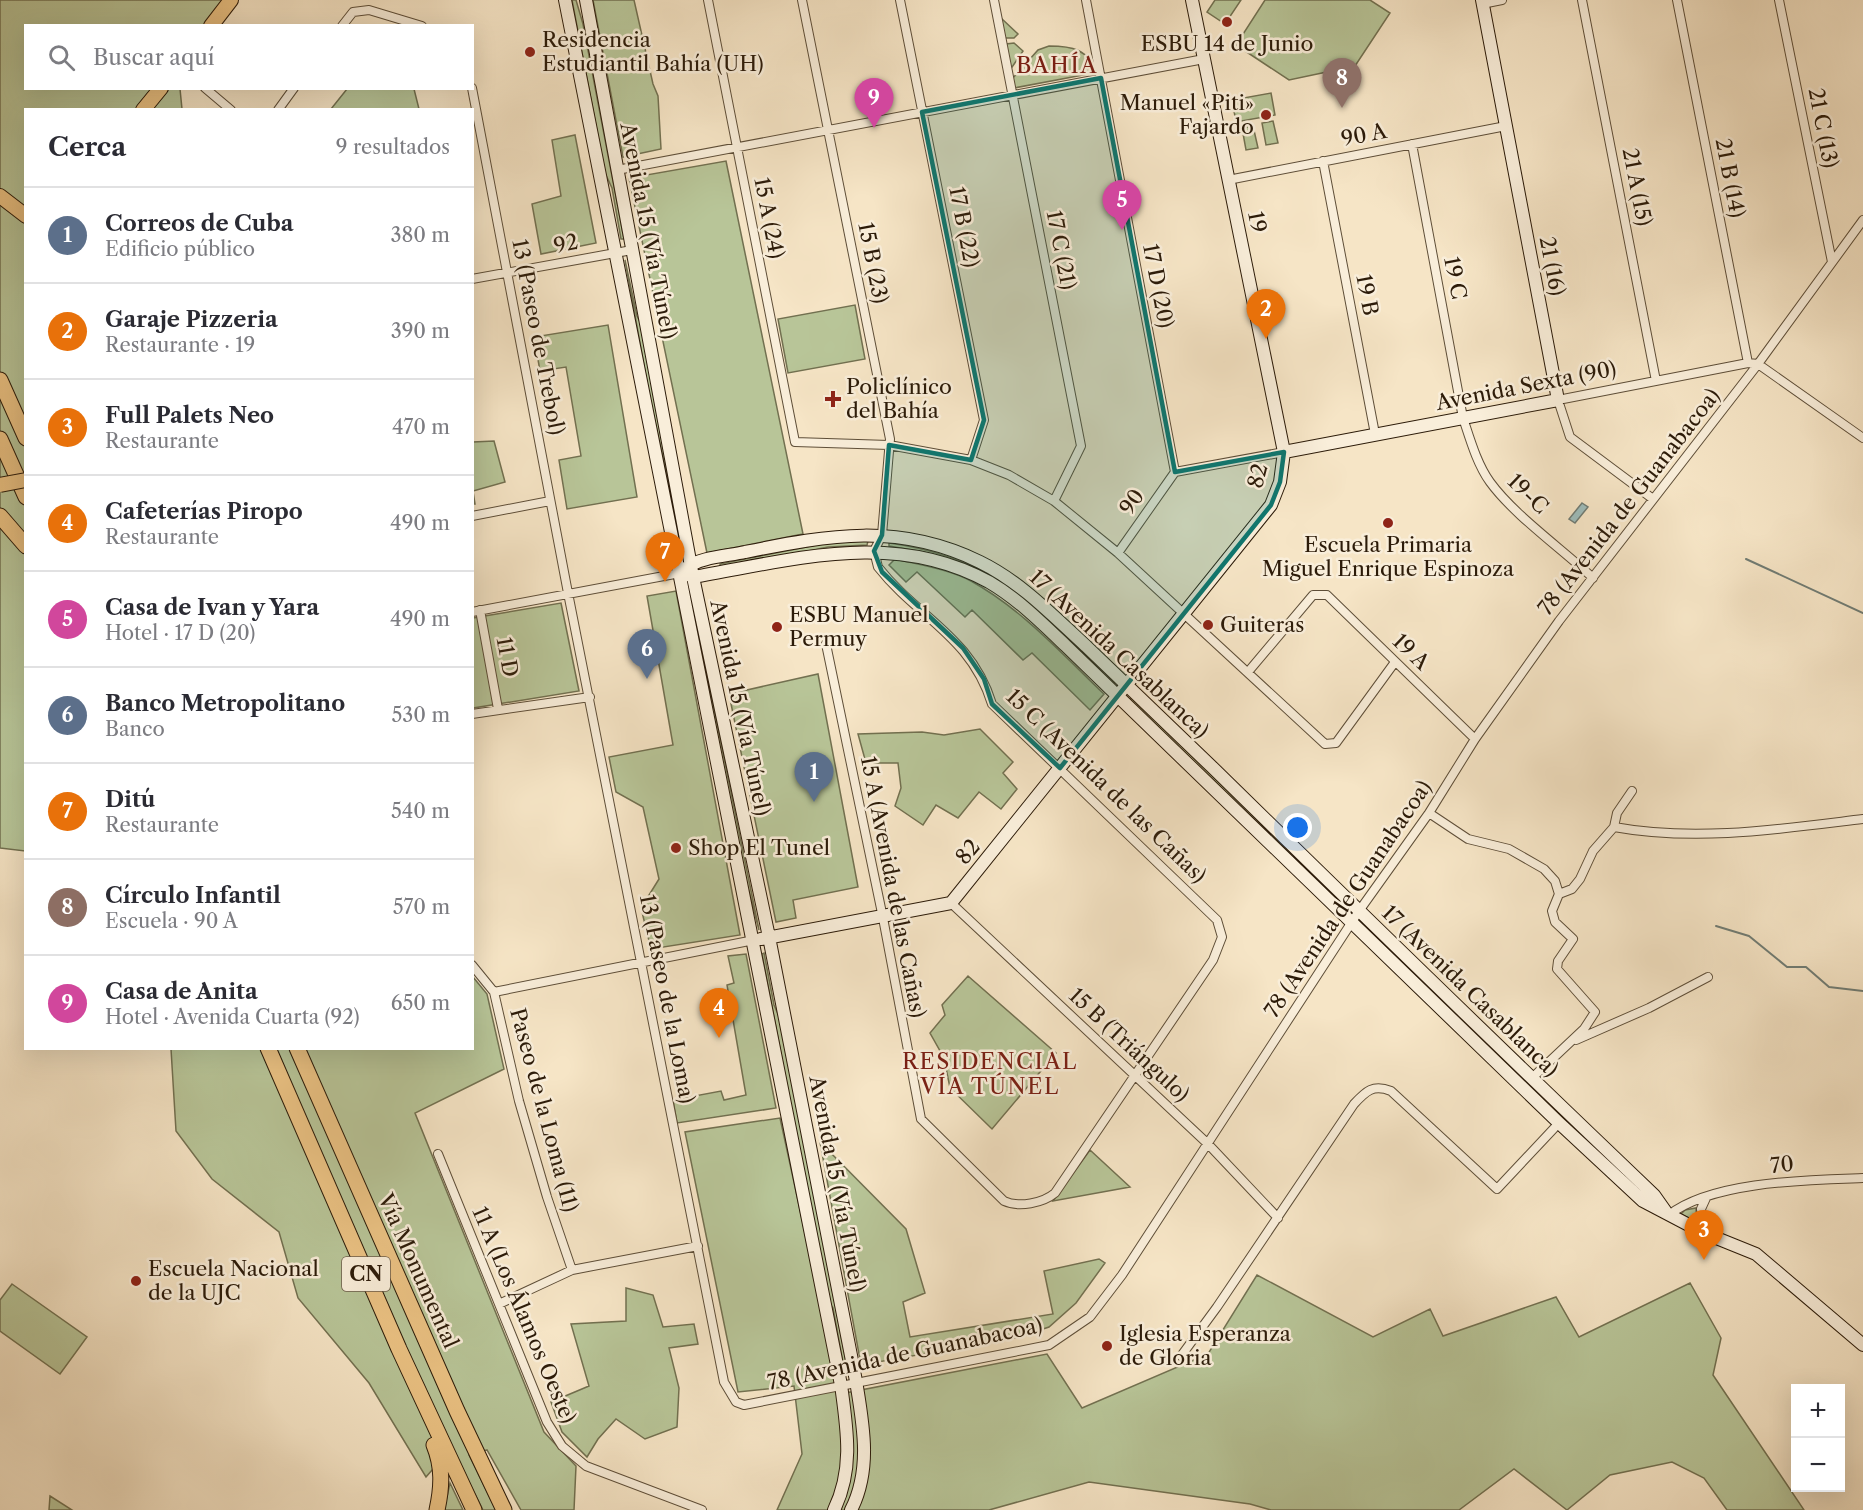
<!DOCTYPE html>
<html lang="es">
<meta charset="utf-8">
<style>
:root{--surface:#fff;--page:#f7f7f7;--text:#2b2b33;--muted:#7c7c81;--line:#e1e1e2;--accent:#7c3aed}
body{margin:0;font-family:"Libre Caslon Text",serif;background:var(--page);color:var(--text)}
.controls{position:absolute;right:18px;bottom:18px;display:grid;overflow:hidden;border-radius:0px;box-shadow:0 6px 24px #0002}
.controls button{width:54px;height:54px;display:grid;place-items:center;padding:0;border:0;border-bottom:2px solid var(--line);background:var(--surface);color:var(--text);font:30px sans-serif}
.you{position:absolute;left:1298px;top:828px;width:21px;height:21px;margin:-15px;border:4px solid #fff;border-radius:50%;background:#1a73e8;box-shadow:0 0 0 9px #1a73e833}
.badge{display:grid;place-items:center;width:39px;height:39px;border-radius:50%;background:var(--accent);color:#fff;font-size:20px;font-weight:700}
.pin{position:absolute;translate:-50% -50px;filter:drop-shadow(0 2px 3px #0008)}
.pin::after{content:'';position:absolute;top:32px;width:21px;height:18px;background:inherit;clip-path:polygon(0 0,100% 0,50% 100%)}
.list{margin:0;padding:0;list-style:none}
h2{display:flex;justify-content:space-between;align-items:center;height:78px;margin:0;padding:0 24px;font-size:26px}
h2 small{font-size:20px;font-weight:400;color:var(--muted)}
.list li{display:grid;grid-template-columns:39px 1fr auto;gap:18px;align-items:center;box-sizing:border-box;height:96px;padding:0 24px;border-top:2px solid var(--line)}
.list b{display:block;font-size:22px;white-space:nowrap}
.list p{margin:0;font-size:20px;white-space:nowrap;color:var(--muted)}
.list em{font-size:20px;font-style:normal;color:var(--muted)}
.icon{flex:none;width:33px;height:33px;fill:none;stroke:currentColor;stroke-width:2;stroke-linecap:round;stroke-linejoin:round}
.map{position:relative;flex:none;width:1863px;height:1510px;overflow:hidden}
.search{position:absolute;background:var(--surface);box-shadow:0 6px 24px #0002;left:24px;top:24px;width:450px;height:66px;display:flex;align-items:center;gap:15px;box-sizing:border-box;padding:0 21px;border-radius:0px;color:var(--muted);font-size:22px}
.panel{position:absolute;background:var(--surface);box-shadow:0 6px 24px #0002;left:24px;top:108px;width:450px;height:942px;border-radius:0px}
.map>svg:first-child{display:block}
.green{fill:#b8c598;stroke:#727050;stroke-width:1.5}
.water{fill:#9ebdbc;stroke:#707c74;stroke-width:1.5}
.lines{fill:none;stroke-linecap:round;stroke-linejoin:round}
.stream{stroke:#707c74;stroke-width:2}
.street-casing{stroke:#5e4e38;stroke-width:10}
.secondary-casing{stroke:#2c1b09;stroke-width:14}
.primary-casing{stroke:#2c1b09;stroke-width:16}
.highway-casing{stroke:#2c1b09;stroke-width:17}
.street{stroke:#f9eeda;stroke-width:8}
.secondary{stroke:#f9eeda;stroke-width:12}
.primary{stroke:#ebc283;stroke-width:14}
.highway{stroke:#ebc283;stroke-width:15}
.primary-bridge-casing{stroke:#2c1b09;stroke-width:16;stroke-linecap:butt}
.primary-bridge{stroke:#ebc283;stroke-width:14}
.marked{fill:#0f766e;fill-opacity:0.2;stroke:#0f766e;stroke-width:4.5;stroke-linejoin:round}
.poi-dot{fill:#8f2418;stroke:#f9eeda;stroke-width:2}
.labels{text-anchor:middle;stroke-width:5;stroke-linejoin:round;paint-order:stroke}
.shield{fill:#f9eeda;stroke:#6a5a48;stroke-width:1.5}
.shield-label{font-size:20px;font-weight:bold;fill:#2c1b09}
.poi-label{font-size:21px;fill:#2c1b09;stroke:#f9eeda;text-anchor:start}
.street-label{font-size:21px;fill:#2c1b09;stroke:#f9eeda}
.neighbourhood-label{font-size:22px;letter-spacing:1.5px;fill:#7a1f14;stroke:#f9eeda}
</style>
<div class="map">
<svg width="1863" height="1510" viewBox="0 0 1863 1510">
<rect width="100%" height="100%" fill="#f6e5c6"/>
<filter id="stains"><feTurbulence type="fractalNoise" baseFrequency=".00333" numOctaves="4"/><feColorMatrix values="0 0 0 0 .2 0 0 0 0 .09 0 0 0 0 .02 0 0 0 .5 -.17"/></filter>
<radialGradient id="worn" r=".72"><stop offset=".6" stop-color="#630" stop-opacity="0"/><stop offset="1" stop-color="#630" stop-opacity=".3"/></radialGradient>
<path class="green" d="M 0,0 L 228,0 L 209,25 L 26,26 L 26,88 L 180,89 L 182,109 L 26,110 L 25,851 L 0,848 Z
M 572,0 L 576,0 L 583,24 L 624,239 L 621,239 L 612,188 L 605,173 Z
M 593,0 L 634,0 L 653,84 L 658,96 L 661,149 L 623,157 Z
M 1215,0 L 1241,0 L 1225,24 L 1207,12 Z
M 1265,0 L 1370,0 L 1390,13 L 1355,66 L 1289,80 L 1236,45 Z
M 1001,18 L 1018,34 L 1014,38 L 1005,38 Z
M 1014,43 L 1023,51 L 1010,70 L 1006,44 Z
M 1049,46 C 1071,46 1090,49 1094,73 L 1014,88 L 1012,79 L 1038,50 Z
M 347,89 L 414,89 L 419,109 L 331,109 Z
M 1271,93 L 1275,115 L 1236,122 L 1232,100 Z
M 1273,121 L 1278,143 L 1266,145 L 1262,123 Z
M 1253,126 L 1258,148 L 1246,150 L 1242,128 Z
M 575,135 L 596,243 L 541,254 L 532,204 L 561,196 L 552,140 Z
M 726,161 L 803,534 L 707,553 L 629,178 Z
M 625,260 L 637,316 L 642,326 L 673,502 L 651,404 Z
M 855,305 L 865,359 L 788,373 L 778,319 Z
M 608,325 L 637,497 L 567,509 L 559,460 L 581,456 L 566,367 L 540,371 L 534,337 Z
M 494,441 L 505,482 L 473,491 L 475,504 L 473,504 L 473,442 Z
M 868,541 L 867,545 L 828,547 L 721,568 L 720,564 L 831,542 Z
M 889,543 C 997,557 1041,611 1115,682 L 1112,685 L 1031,609 L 957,563 L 924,552 L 889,546 Z
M 895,559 C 920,565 948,569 971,581 C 1022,609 1063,655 1104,694 L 1090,710 L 1032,653 L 1023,660 L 972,610 L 965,617 L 917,572 L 906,582 L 889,565 Z
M 688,581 L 759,930 L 741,861 L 685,582 Z
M 676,591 L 740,935 L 651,949 L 641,908 L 659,879 L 643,807 L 616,792 L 609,757 L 673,745 L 647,596 Z
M 561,603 L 579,691 L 473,708 L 473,618 Z
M 818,674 L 858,887 L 793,900 L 796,918 L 776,922 L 729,694 Z
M 1132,698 L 1342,902 L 1339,906 L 1129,700 Z
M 980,729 L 1013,762 L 1003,773 L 1017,789 L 1001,809 L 979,792 L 958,818 L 936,805 L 923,825 L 895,806 L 901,788 L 898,763 L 866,763 L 858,734 L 922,732 L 944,735 Z
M 1370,929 L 1590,1138 L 1587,1141 L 1367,932 Z
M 764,953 L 774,1005 L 782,1023 L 846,1362 L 843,1363 L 833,1308 L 828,1301 L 762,954 Z
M 746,954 L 776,1108 L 677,1123 L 673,1100 L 721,1091 L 724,1100 L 746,1095 L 727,985 L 734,983 L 728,956 Z
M 968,976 L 1056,1053 L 992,1129 L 950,1088 L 944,1058 L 930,1033 L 945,1015 L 942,1005 Z
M 473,977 L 487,994 L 504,1069 L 415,1113 L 544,1432 L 576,1466 L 574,1510 L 521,1510 L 487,1450 L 469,1455 L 496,1510 L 483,1510 L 457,1458 L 440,1461 L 426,1477 L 369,1383 L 298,1298 L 279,1232 L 212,1179 L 176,1131 L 171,1049 L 472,1048 Z
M 780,1118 L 840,1394 L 1047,1354 L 1082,1408 L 1208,1354 L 1257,1275 L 1373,1337 L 1430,1309 L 1443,1336 L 1556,1297 L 1579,1337 L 1690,1283 L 1721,1338 L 1713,1375 L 1804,1510 L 1727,1510 L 1704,1478 L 1672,1462 L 1610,1475 L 1567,1510 L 1514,1469 L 1459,1510 L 1271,1510 L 1250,1504 L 1089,1482 L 989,1510 L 777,1510 L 802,1454 L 794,1386 L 738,1392 L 685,1132 Z
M 820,1142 L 906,1229 L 925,1293 L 903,1302 L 910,1337 L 1053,1314 L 1044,1271 L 1099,1259 L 1105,1263 L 1076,1303 L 1049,1327 L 1019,1337 L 861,1365 Z
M 1090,1150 L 1130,1187 L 1053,1201 Z
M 1696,1208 L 1697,1223 L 1681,1214 L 1685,1210 Z
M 12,1284 L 87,1337 L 60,1374 L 0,1331 L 0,1300 Z
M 626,1288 L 653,1295 L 663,1327 L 694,1324 L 698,1344 L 669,1348 L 679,1388 L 677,1427 L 645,1439 L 616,1419 L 598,1439 L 587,1457 L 562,1432 L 551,1402 L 589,1386 L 571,1324 L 626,1321 Z
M 450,1483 L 463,1510 L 444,1510 Z
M 50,1496 L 72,1510 L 49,1510 Z"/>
<path class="water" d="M 1582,503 L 1588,507 L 1575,523 L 1569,519 Z"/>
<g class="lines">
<path class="stream" d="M 1746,559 L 1863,613
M 1716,926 L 1749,936 L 1787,967 L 1806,967 L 1829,987 L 1863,991"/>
<g class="street-casing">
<path id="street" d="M 708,0 L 795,442 L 889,445 L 971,460 L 1009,475 L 1054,501 L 1118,553 L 1325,744 L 1336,743 L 1395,662
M 802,0 L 890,439 L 882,535 L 874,551 L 878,567 C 918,618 971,636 992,704 L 1217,920 L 1222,937 L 1213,960 L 1055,1193 C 1043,1203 1019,1208 1004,1201 L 921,1119 L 883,918 L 826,644
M 900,0 L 984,420 L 971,460
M 994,0 L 1081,446 L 1054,501
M 1086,0 L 1175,472
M 1582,0 L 1656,381
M 1677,0 L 1748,363
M 1779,0 L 1832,262
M 1482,4 L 1502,0
M 342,26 L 353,12 L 369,10 L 422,26
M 205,88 L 231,110
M 472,88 L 568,593 L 724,1382 L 736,1402 L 744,1405 L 1049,1345 L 1090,1317 L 1122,1275 L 1359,911 L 1429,813 L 1475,739 L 1559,621 L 1758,364 L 1863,220
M 278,110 L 294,88
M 1412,144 L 1463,418 C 1470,439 1477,464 1490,482 C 1514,515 1562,549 1593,578
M 1323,161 L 1375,434
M 617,170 L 1204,59
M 1228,180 L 1506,126
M 472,279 L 632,250
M 1175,472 L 1284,452
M 1653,499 L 1570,437 L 1558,400 L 1748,363 L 1758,364 L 1863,438
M 472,516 L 550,501
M 1118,553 L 1175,472
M 480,610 L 498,709
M 472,612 L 680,573
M 1248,672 L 1313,595 L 1327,595 L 1475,739
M 472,714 L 590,697
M 1429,813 L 1468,839 L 1509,849 L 1544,869 L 1555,881 L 1559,894 L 1552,911 L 1555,922 L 1573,939 L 1558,961 L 1557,969 L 1595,1012 L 1584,1029 L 1532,1078
M 1614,827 C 1696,842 1781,829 1863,819
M 1559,894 L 1572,889 L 1580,879 L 1593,851 L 1614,827 L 1617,813 L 1632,791
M 951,903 L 1208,1144 L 1278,1218
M 472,965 L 494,992 L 519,1101 L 547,1197 L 572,1270
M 494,992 L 754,940
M 1576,1040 L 1649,1008 L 1708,977
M 438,1154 L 547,1422 L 562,1446 L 586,1466 L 702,1510
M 1669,1215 C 1712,1181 1809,1180 1863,1178
M 1704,1233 L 1701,1209 L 1706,1198
M 499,1304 L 572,1270 L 698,1246
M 1181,1356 L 1217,1307 L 1354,1104 C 1366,1091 1373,1084 1391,1091 L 1497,1189 L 1559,1123"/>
</g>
<g class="secondary-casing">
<path id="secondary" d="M 565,0 L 841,1385 C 847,1429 854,1469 834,1510
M 586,0 L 693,577 L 769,937 L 856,1381 C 863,1424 872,1469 851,1510
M 1284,452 L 1558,400 L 1482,0
M 686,568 C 700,557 728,556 745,552 C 830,535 898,522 980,562 C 1021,582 1053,616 1086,646 C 1128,686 1169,726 1211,766 C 1358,910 1505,1053 1654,1195 L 1666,1212
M 688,575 L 693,577 C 794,560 893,529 989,582 C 1018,599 1042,623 1066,646 L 1559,1123 L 1643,1201 L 1704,1233 L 1756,1254 L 1863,1345
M 761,939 L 951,903 L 1271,505 L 1280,482 L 1284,452 L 1192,0"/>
</g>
<g class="primary-casing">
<path id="primary" d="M 211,26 L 231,0
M 143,110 L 161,88
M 0,196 L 26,216"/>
</g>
<g class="highway-casing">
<path id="highway" d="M 0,380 L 26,438
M 0,439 L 26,497
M 0,516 L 26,546
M 268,1048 L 399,1349 L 474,1510
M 297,1048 L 457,1411 L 504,1510
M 434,1445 C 443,1467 442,1487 437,1510"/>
</g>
<use href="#street" class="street"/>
<use href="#secondary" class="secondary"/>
<use href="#primary" class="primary"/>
<use href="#highway" class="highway"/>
<g class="primary-bridge-casing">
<path id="primary-bridge" d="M 0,485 L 26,480"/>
</g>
<use href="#primary-bridge" class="primary-bridge"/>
</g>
<path class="marked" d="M 1101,78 L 1175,472 L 1284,452 L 1280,482 L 1271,505 L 1060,768 L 992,704 L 984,679 L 963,648 L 882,572 L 874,551 L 882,535 L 889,445 L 971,460 L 984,420 L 922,112 Z"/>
<g class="poi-dot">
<circle cx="1227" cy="22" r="6"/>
<circle cx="530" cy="52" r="6"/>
<circle cx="1266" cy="115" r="6"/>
<path d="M830 390h6v6h6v6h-6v6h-6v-6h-6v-6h6z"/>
<circle cx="1388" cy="523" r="6"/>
<circle cx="1208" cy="625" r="6"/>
<circle cx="777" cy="627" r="6"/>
<circle cx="676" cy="848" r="6"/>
<circle cx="136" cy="1281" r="6"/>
<circle cx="1107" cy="1346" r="6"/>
</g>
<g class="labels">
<rect class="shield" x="342" y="1257" width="48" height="34" rx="4.5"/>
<g class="shield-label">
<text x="366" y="1281">CN</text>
</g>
<g class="poi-label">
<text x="542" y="47">Residencia<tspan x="542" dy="24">Estudiantil Bahía (UH)</tspan></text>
<text x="1227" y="51" text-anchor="middle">ESBU 14 de Junio</text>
<text x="1254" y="110" text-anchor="end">Manuel «Piti»<tspan x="1254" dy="24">Fajardo</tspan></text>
<text x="846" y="394">Policlínico<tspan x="846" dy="24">del Bahía</tspan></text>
<text x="1388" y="552" text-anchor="middle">Escuela Primaria<tspan x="1388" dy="24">Miguel Enrique Espinoza</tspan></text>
<text x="789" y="622">ESBU Manuel<tspan x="789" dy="24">Permuy</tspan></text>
<text x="1220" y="632">Guiteras</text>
<text x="688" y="855">Shop El Tunel</text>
<text x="148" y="1276">Escuela Nacional<tspan x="148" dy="24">de la UJC</tspan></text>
<text x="1119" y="1341">Iglesia Esperanza<tspan x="1119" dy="24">de Gloria</tspan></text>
</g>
<g class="street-label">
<text transform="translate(1823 128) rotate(79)" y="7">21 C (13)</text>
<text transform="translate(1364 135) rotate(-11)" y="7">90 A</text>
<text transform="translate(1730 178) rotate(79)" y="7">21 B (14)</text>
<text transform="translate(1637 187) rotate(79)" y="7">21 A (15)</text>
<text transform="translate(769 218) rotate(79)" y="7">15 A (24)</text>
<text transform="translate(1257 222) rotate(79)" y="7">19</text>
<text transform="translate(964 227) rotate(79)" y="7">17 B (22)</text>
<text transform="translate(648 231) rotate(79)" y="7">Avenida 15 (Vía Túnel)</text>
<text transform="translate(566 244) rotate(-12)" y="7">92</text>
<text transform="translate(1061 250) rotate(79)" y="7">17 C (21)</text>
<text transform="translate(873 263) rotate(79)" y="7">15 B (23)</text>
<text transform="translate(1552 266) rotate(79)" y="7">21 (16)</text>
<text transform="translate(1455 278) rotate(79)" y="7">19 C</text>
<text transform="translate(1158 286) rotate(79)" y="7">17 D (20)</text>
<text transform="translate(1367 295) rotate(79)" y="7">19 B</text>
<text transform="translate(538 337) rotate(79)" y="7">13 (Paseo de Trebol)</text>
<text transform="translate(1526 386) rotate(-11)" y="7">Avenida Sexta (90)</text>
<text transform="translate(1258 476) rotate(-76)" y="7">82</text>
<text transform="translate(1528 494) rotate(44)" y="7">19-C</text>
<text transform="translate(1132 502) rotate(-55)" y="7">90</text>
<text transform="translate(1629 502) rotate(-52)" y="7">78 (Avenida de Guanabacoa)</text>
<text transform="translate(1411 652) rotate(44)" y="7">19 A</text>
<text transform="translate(1119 654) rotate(43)" y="7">17 (Avenida Casablanca)</text>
<text transform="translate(507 657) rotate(80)" y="7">11 D</text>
<text transform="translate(740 708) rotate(78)" y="7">Avenida 15 (Vía Túnel)</text>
<text transform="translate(1106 786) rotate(44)" y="7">15 C (Avenida de las Cañas)</text>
<text transform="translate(968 852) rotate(-50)" y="7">82</text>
<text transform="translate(893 887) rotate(79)" y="7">15 A (Avenida de las Cañas)</text>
<text transform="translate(1348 899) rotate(-56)" y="7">78 (Avenida de Guanabacoa)</text>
<text transform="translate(1470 991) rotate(44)" y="7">17 (Avenida Casablanca)</text>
<text transform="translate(667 999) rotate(79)" y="7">13 (Paseo de la Loma)</text>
<text transform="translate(1129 1045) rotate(43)" y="7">15 B (Triángulo)</text>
<text transform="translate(544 1110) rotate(75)" y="7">Paseo de la Loma (11)</text>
<text transform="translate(1782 1165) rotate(-6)" y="7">70</text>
<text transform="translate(837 1184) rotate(79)" y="7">Avenida 15 (Vía Túnel)</text>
<text transform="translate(418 1271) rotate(66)" y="7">Vía Monumental</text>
<text transform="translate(524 1315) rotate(67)" y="7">11 A (Los Álamos Oeste)</text>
<text transform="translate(905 1354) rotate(-12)" y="7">78 (Avenida de Guanabacoa)</text>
</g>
<g class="neighbourhood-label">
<text x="1057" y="73">BAHÍA</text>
<text x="990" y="1069">RESIDENCIAL<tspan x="990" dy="25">VÍA TÚNEL</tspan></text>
</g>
</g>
<rect width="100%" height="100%" filter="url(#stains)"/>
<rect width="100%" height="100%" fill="url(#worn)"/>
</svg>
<div class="controls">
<button>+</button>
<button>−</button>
</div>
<div class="you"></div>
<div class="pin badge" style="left:814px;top:802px;background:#5c6f8a">1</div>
<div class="pin badge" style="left:1266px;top:339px;background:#e8710a">2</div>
<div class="pin badge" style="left:1704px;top:1260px;background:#e8710a">3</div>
<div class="pin badge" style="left:719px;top:1038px;background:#e8710a">4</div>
<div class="pin badge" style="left:1122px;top:230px;background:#d1479c">5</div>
<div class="pin badge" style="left:647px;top:679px;background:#5c6f8a">6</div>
<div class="pin badge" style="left:665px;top:582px;background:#e8710a">7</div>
<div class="pin badge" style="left:1342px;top:108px;background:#8d6e63">8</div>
<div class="pin badge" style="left:874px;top:128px;background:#d1479c">9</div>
<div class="search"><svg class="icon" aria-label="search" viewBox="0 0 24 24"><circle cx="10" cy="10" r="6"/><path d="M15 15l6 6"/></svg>Buscar aquí</div>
<section class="panel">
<h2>Cerca<small>9 resultados</small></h2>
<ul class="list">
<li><span class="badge" style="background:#5c6f8a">1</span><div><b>Correos de Cuba</b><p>Edificio público</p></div><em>380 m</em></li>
<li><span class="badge" style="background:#e8710a">2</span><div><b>Garaje Pizzeria</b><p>Restaurante · 19</p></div><em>390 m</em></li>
<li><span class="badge" style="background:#e8710a">3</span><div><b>Full Palets Neo</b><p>Restaurante</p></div><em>470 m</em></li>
<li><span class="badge" style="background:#e8710a">4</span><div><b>Cafeterías Piropo</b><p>Restaurante</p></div><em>490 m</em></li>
<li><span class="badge" style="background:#d1479c">5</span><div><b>Casa de Ivan y Yara</b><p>Hotel · 17 D (20)</p></div><em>490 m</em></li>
<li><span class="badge" style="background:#5c6f8a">6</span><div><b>Banco Metropolitano</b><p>Banco</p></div><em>530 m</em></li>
<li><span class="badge" style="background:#e8710a">7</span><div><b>Ditú</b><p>Restaurante</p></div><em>540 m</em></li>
<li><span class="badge" style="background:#8d6e63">8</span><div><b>Círculo Infantil</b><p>Escuela · 90 A</p></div><em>570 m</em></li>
<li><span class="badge" style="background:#d1479c">9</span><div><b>Casa de Anita</b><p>Hotel · Avenida Cuarta (92)</p></div><em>650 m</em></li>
</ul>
</section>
</div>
